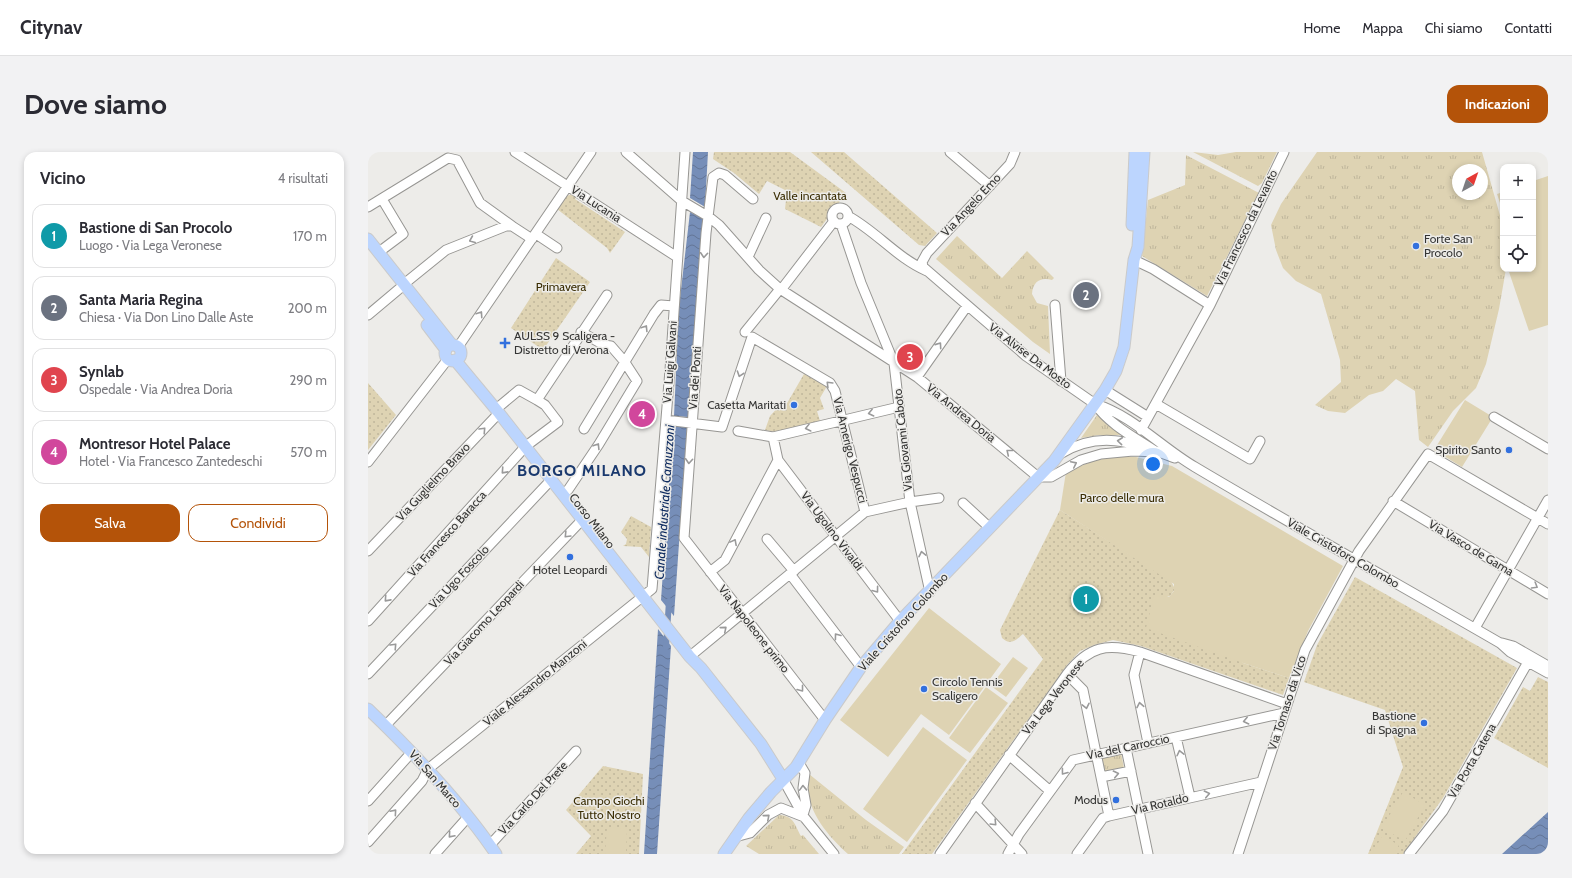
<!DOCTYPE html>
<html lang="it">
<meta charset="utf-8">
<style>
:root{--surface:#fff;--page:#f2f2f3;--text:#2b2b33;--muted:#7c7c81;--line:#e1e1e2;--accent:#b45309}
body{margin:0;font-family:Cabin,sans-serif;background:var(--page);color:var(--text)}
.controls{position:absolute;right:12px;top:12px;display:grid;overflow:hidden;border-radius:8px;box-shadow:0 2px 6px #0003}
.controls button{width:36px;height:36px;display:grid;place-items:center;padding:0;border:0;border-bottom:1px solid var(--line);background:var(--surface);color:var(--text);font:20px sans-serif}
.compass{position:absolute;left:1084px;top:12px;width:36px;height:36px;border-radius:50%;background:var(--surface);box-shadow:0 2px 6px #0003;rotate:40deg}
.you{position:absolute;left:785px;top:312px;width:14px;height:14px;margin:-10px;border:3px solid #fff;border-radius:50%;background:#1a73e8;box-shadow:0 0 0 6px #1a73e833}
.badge{display:grid;place-items:center;width:26px;height:26px;border-radius:50%;background:var(--accent);color:#fff;font-size:13px;font-weight:700}
.pin{position:absolute;translate:-50% -50%;border:2px solid #fff;box-shadow:0 1px 4px #0006}
.list{margin:0;padding:0;list-style:none}
h2{display:flex;justify-content:space-between;align-items:center;height:52px;margin:0;padding:0 16px;font-size:17px}
h2 small{font-size:13px;font-weight:400;color:var(--muted)}
.list li{display:grid;grid-template-columns:26px 1fr auto;gap:12px;align-items:center;box-sizing:border-box;height:64px;margin:0 8px 8px;padding:0 8px;border:1px solid var(--line);border-radius:12px}
.list b{display:block;font-size:15px;white-space:nowrap}
.list p{margin:0;font-size:13px;white-space:nowrap;color:var(--muted)}
.list em{font-size:13px;font-style:normal;color:var(--muted)}
.actions{display:flex;gap:8px;padding:12px 16px}
.actions a{flex:1;padding:9px 0;border:1px solid var(--accent);border-radius:12px;text-align:center;font-size:14px;color:var(--accent)}
.actions .main{background:var(--accent);color:#fff}
.icon{flex:none;width:22px;height:22px;fill:none;stroke:currentColor;stroke-width:2;stroke-linecap:round;stroke-linejoin:round}
.map{position:relative;flex:none;width:1180px;height:702px;overflow:hidden;border-radius:12px}
header{display:flex;align-items:center;gap:24px;box-sizing:border-box;height:56px;padding:0 20px;background:var(--surface);border-bottom:1px solid var(--line)}
header strong{font-size:19px}
nav{display:flex;gap:22px;margin-inline-start:auto;font-size:14px}
.intro{display:flex;align-items:center;justify-content:space-between;box-sizing:border-box;height:96px;padding:0 24px}
h1{margin:0;font-size:28px}
.button{padding:10px 18px;border-radius:12px;background:var(--accent);color:#fff;font-size:14px;font-weight:700}
main{display:flex;gap:24px;padding:0 24px}
aside{flex:1;background:var(--surface);border-radius:12px;box-shadow:0 2px 6px #0003}
.map>svg:first-child{display:block}
.grass{fill:url(#grass-tufts);fill-rule:evenodd}
.park{fill:url(#park-dots)}
.pitch{fill:#ded3b3}
.water{fill:url(#water-waves)}
.lines{fill:none;stroke-linecap:round;stroke-linejoin:round}
.canal{stroke:#768eb8;stroke-width:6}
.minor-casing{stroke:#979693;stroke-width:11}
.major-casing{stroke:#cacaca;stroke-width:13}
.minor{stroke:#fff;stroke-width:9}
.major{stroke:#bcd5fe;stroke-width:11}
.oneway{stroke:#9a9a9a}
.poi-dot{fill:#3270de;stroke:#edece9;stroke-width:1.5}
.labels{text-anchor:middle;stroke-width:3;stroke-linejoin:round;paint-order:stroke}
.park-label{font-size:12px;fill:#3a2d03;stroke:#edece9}
.street-label{font-size:12px;fill:#353534;stroke:#edece9}
.poi-label{font-size:12px;fill:#353534;stroke:#edece9;text-anchor:end}
.water-label{font-size:13px;font-style:italic;fill:#0f2c60;stroke:#edece9}
.district-label{font-size:16px;font-weight:bold;letter-spacing:1px;fill:#1a396e;stroke:#edece9}
</style>
<header>
<strong>Citynav</strong>
<nav><a>Home</a><a>Mappa</a><a>Chi siamo</a><a>Contatti</a></nav>
</header>
<div class="intro"><h1>Dove siamo</h1><a class="button">Indicazioni</a></div>
<main>
<aside>
<h2>Vicino<small>4 risultati</small></h2>
<ul class="list">
<li><span class="badge" style="background:#0f9aa8">1</span><div><b>Bastione di San Procolo</b><p>Luogo · Via Lega Veronese</p></div><em>170 m</em></li>
<li><span class="badge" style="background:#6b7280">2</span><div><b>Santa Maria Regina</b><p>Chiesa · Via Don Lino Dalle Aste</p></div><em>200 m</em></li>
<li><span class="badge" style="background:#e0444e">3</span><div><b>Synlab</b><p>Ospedale · Via Andrea Doria</p></div><em>290 m</em></li>
<li><span class="badge" style="background:#d1479c">4</span><div><b>Montresor Hotel Palace</b><p>Hotel · Via Francesco Zantedeschi</p></div><em>570 m</em></li>
</ul>
<div class="actions"><a class="main">Salva</a><a>Condividi</a></div>
</aside>
<div class="map">
<svg width="1180" height="702" viewBox="0 0 1180 702">
<defs>
<pattern id="grass-tufts" width="24" height="20" patternUnits="userSpaceOnUse"><rect width="24" height="20" fill="#ded3b3"/><path d="M3 7l-1-3M5 7V3M7 7l1-3M15 17l-1-3M17 17v-4M19 17l1-3" fill="none" stroke="#bfb69b"/></pattern>
<pattern id="park-dots" width="8" height="8" patternUnits="userSpaceOnUse"><rect width="8" height="8" fill="#ded3b3"/><path d="M2 2h.1M6 6h.1" fill="none" stroke="#bfb69b" stroke-width="1.8" stroke-linecap="round"/></pattern>
<pattern id="water-waves" width="16" height="10" patternUnits="userSpaceOnUse"><rect width="16" height="10" fill="#768eb8"/><path d="M0 5q4-4 8 0t8 0" fill="none" stroke="#627596"/></pattern>
</defs>
<rect width="100%" height="100%" fill="#edece9"/>
<path class="grass" d="M 825,0 L 850,3 L 868,0 L 909,0 L 894,31 L 890,34 Z
M 949,0 L 1114,0 L 1135,74 L 1135,117 L 1138,117 L 1131,157 L 1118,212 L 1108,236 L 1085,259 L 1060,295 L 1051,288 L 1047,239 L 1028,227 L 1015,239 L 1001,243 L 977,261 L 960,259 L 947,253 L 973,230 L 972,208 L 953,142 L 928,129 L 915,116 L 908,98 L 903,73 L 913,52 ZM 1090,18 L 1114,18 L 1114,42 L 1090,42 Z
M 818,3 L 891,41 L 839,144 L 774,104 L 780,48 L 817,33 Z
M 589,84 L 634,126 L 659,99 L 686,126 L 684,128 C 673,125 665,129 664,142 L 669,151 L 680,154 L 682,202 L 665,190 L 568,107 Z
M 729,263 L 754,283 L 731,283 L 713,286 Z
M 753,601 L 756,616 L 737,620 L 734,605 Z
M 441,622 L 498,668 L 536,695 L 531,702 L 480,702 C 458,682 434,654 441,622 Z
M 411,663 C 427,664 427,674 433,684 L 435,683 L 451,702 L 391,702 L 378,694 Z"/>
<path class="park" d="M 346,0 L 422,0 L 478,41 L 453,75 L 417,57 L 419,39 L 399,29 L 391,42 L 366,21 L 345,7 Z
M 443,0 L 476,0 L 569,81 L 557,94 L 551,93 Z
M 205,42 L 209,44 L 207,47 L 257,80 L 242,101 L 239,96 L 189,57 L 198,44 Z
M 188,106 L 222,130 L 175,198 L 143,176 Z
M 436,222 L 459,234 L 452,246 L 456,257 L 449,259 L 452,269 L 408,280 L 397,278 L 402,264 L 414,251 L 418,253 Z
M 0,231 L 28,263 L 0,298 Z
M 692,358 L 803,429 L 807,437 L 802,444 L 799,445 L 875,511 L 921,526 L 915,543 L 773,494 L 745,488 L 726,493 L 712,499 L 699,513 L 564,702 L 534,702 L 675,507 L 655,482 C 648,488 643,494 634,486 L 632,478 Z
M 263,364 L 283,375 L 281,405 L 273,395 L 255,394 L 258,392 L 259,387 L 253,380 Z
M 987,425 L 1149,516 L 1075,646 L 1035,702 L 1000,702 L 1035,615 L 1017,558 L 936,530 L 949,493 Z
M 1170,525 L 1180,530 L 1180,616 L 1126,586 L 1155,535 L 1162,539 Z
M 235,614 L 275,622 L 271,702 L 208,702 L 223,684 L 198,658 Z"/>
<path class="pitch" d="M 1180,24 L 1180,173 L 1161,179 L 1140,117 L 1165,117 L 1165,29 Z
M 1135,40 L 1135,60 L 1129,42 Z
M 1097,248 L 1125,265 L 1094,315 L 1066,298 Z
M 749,304 L 768,305 L 804,314 L 975,414 L 940,479 L 921,526 L 875,511 L 778,476 L 786,444 L 801,445 L 806,439 L 806,432 L 692,358 L 698,320 L 725,309 Z
M 561,456 L 633,512 L 581,583 L 553,562 L 520,605 L 472,568 Z
M 645,505 L 660,516 L 638,545 L 623,534 Z
M 618,535 L 640,551 L 602,601 L 581,586 Z
M 555,575 L 599,608 L 539,690 L 495,657 Z
M 1035,640 L 1057,653 L 1037,689 L 1014,676 Z
M 239,675 L 259,677 L 258,702 L 237,702 Z
M 1014,684 L 1031,693 L 1026,702 L 1004,702 Z"/>
<path class="water" d="M 325,0 L 340,0 L 337,55 L 322,46 Z
M 322,60 L 336,67 L 320,265 L 306,264 L 311,155 Z
M 305,274 L 319,275 L 306,464 L 293,448 Z
M 290,477 L 303,494 L 289,702 L 276,702 Z
M 1180,660 L 1180,702 L 1134,702 Z"/>
<g class="lines">
<path class="canal" d="M 298,495 L 301,449"/>
<g class="minor-casing">
<path id="minor" d="M 147,0 L 309,105
M 258,0 L 314,49 L 341,65 L 351,73 L 391,118 L 412,137 L 549,225 L 670,325 L 683,325 L 713,308 L 733,302 L 765,299 L 789,300
M 582,0 L 622,34
M 647,0 L 642,12 L 559,101 L 554,110 L 555,115 L 658,204 L 727,252 C 742,273 766,285 787,299
M 385,47 L 357,23 L 351,21 L 345,25 L 338,81 L 316,386 L 457,568
M 0,55 L 80,6 L 89,8 L 112,51 L 144,74
M464 64a8 8 0 1 1 16 0a8 8 0 1 1-16 0Z
M 480,64 C 509,80 529,106 559,119
M 473,72 L 493,131 L 526,211 L 542,350 L 562,440
M 168,82 L 189,96
M 11,100 L 35,82 L 14,47
M 380,105 L 398,66
M 766,108 L 785,117 L 842,153
M 36,132 L 78,98 L 138,74 L 144,74 L 164,87
M 687,153 L 693,229
M 0,163 L 31,137
M 377,180 L 412,137 L 416,134 L 466,69
M 90,195 L 223,0
M 549,225 L 599,154
M 737,238 L 780,265
M 727,252 C 764,263 794,296 827,315 C 928,375 1030,432 1132,491 L 1142,500 L 1180,521
M 788,252 L 882,307 L 892,289
M 133,253 L 151,238 L 169,248 L 239,143
M 1126,265 L 1180,297
M 298,268 L 354,275 L 384,185 L 462,231 L 467,239 L 497,360
M 216,277 L 286,162 L 293,153 L 306,154
M 773,278 L 842,153 L 916,0
M 370,279 L 405,285 L 531,255
M 405,285 L 410,308 L 532,469
M 162,291 L 190,270 L 177,253 L 169,248
M 692,302 C 733,277 766,291 807,306
M 0,310 L 80,207
M 200,338 L 231,292 L 269,229 L 256,209 L 243,194 L 236,193 L 213,180
M 1025,349 L 1180,442
M 595,351 L 622,376
M 399,387 L 426,419
M 0,399 L 131,261
M 342,420 L 357,408 L 410,308
M 422,422 L 493,515
M 0,469 L 157,295
M 1107,476 L 1180,348
M 1134,491 L 1145,494 L 1180,514
M 772,500 L 766,523 L 780,591
M 326,501 L 497,360 L 542,350 L 571,346
M 0,522 L 183,328
M 699,522 L 715,538 L 741,664
M 17,574 L 214,368
M 808,585 L 822,645
M 758,596 L 780,702
M 641,603 L 682,639
M 431,611 L 437,621 L 435,636 L 438,653 L 435,663
M 733,625 L 763,619
M 415,627 L 436,665 L 466,702
M 0,649 L 44,600
M 607,651 L 654,702
M 367,685 L 382,681 L 400,663 L 413,656 L 436,665
M 0,690 L 54,629 L 60,617 L 284,437 L 302,218 L 317,0
M 122,693 L 208,599
M 67,702 L 100,665
M 572,702 L 699,522 C 721,494 739,491 772,500 L 919,552
M 640,702 L 651,682 L 705,608 L 916,561
M 709,702 L 735,666 L 741,664 L 893,630
M 870,702 L 937,498 L 991,399 L 1060,302 L 1180,372
M 1041,702 L 1075,659 L 1160,510"/>
</g>
<g class="major-casing">
<path id="major" d="M 764,73 L 767,0
M 0,87 L 84,193
M 59,173 L 78,198
M77 201a8 8 0 1 1 16 0a8 8 0 1 1-16 0Z
M 87,208 L 131,261 L 322,505 L 333,516 L 393,592 L 415,627
M 0,557 C 46,601 92,649 128,702
M 356,702 L 381,666 L 403,640 L 428,615 L 457,568 L 493,515 L 532,469 L 686,309 L 737,238 L 748,219 L 756,195 L 766,108 L 770,95 L 776,0"/>
</g>
<use href="#minor" class="minor"/>
<use href="#major" class="major"/>
</g>
<defs><path id="oneway-chevron" d="M-2-3.5L2.5 0L-2 3.5" fill="none" stroke-width="1.6" stroke-linecap="round" stroke-linejoin="round"/></defs>
<g class="oneway">
<use href="#oneway-chevron" transform="translate(104 88) rotate(157)"/>
<use href="#oneway-chevron" transform="translate(336 103) rotate(94)"/>
<use href="#oneway-chevron" transform="translate(112 162) rotate(-56)"/>
<use href="#oneway-chevron" transform="translate(277 176) rotate(-58)"/>
<use href="#oneway-chevron" transform="translate(571 193) rotate(-55)"/>
<use href="#oneway-chevron" transform="translate(372 222) rotate(109)"/>
<use href="#oneway-chevron" transform="translate(461 232) rotate(-135)"/>
<use href="#oneway-chevron" transform="translate(503 261) rotate(167)"/>
<use href="#oneway-chevron" transform="translate(440 276) rotate(166)"/>
<use href="#oneway-chevron" transform="translate(115 278) rotate(-47)"/>
<use href="#oneway-chevron" transform="translate(752 289) rotate(-174)"/>
<use href="#oneway-chevron" transform="translate(229 294) rotate(-58)"/>
<use href="#oneway-chevron" transform="translate(641 300) rotate(-141)"/>
<use href="#oneway-chevron" transform="translate(321 309) rotate(94)"/>
<use href="#oneway-chevron" transform="translate(706 312) rotate(-26)"/>
<use href="#oneway-chevron" transform="translate(136 319) rotate(132)"/>
<use href="#oneway-chevron" transform="translate(199 383) rotate(134)"/>
<use href="#oneway-chevron" transform="translate(366 390) rotate(-62)"/>
<use href="#oneway-chevron" transform="translate(554 402) rotate(-102)"/>
<use href="#oneway-chevron" transform="translate(1167 434) rotate(31)"/>
<use href="#oneway-chevron" transform="translate(508 438) rotate(53)"/>
<use href="#oneway-chevron" transform="translate(19 447) rotate(132)"/>
<use href="#oneway-chevron" transform="translate(356 477) rotate(-40)"/>
<use href="#oneway-chevron" transform="translate(469 484) rotate(-127)"/>
<use href="#oneway-chevron" transform="translate(26 494) rotate(-47)"/>
<use href="#oneway-chevron" transform="translate(433 537) rotate(52)"/>
<use href="#oneway-chevron" transform="translate(772 553) rotate(-101)"/>
<use href="#oneway-chevron" transform="translate(718 554) rotate(78)"/>
<use href="#oneway-chevron" transform="translate(878 569) rotate(167)"/>
<use href="#oneway-chevron" transform="translate(812 601) rotate(-103)"/>
<use href="#oneway-chevron" transform="translate(696 620) rotate(127)"/>
<use href="#oneway-chevron" transform="translate(748 622) rotate(-12)"/>
<use href="#oneway-chevron" transform="translate(435 636) rotate(-92)"/>
<use href="#oneway-chevron" transform="translate(839 642) rotate(-12)"/>
<use href="#oneway-chevron" transform="translate(26 660) rotate(-49)"/>
<use href="#oneway-chevron" transform="translate(399 665) rotate(-41)"/>
<use href="#oneway-chevron" transform="translate(626 671) rotate(46)"/>
<use href="#oneway-chevron" transform="translate(83 683) rotate(131)"/>
</g>
<g class="poi-dot">
<circle cx="1048" cy="94" r="4"/>
<path d="M135 185h4v4h4v4h-4v4h-4v-4h-4v-4h4z"/>
<circle cx="426" cy="253" r="4"/>
<circle cx="1141" cy="298" r="4"/>
<circle cx="202" cy="405" r="4"/>
<circle cx="556" cy="537" r="4"/>
<circle cx="1056" cy="571" r="4"/>
<circle cx="748" cy="648" r="4"/>
</g>
<g class="labels">
<g class="park-label">
<text x="442" y="48">Valle incantata</text>
<text x="193" y="139">Primavera</text>
<text x="754" y="350">Parco delle mura</text>
<text x="241" y="653">Campo Giochi<tspan x="241" dy="14">Tutto Nostro</tspan></text>
</g>
<g class="street-label">
<text transform="translate(228 52) rotate(33)" y="4">Via Lucania</text>
<text transform="translate(603 53) rotate(-47)" y="4">Via Angelo Emo</text>
<text transform="translate(878 76) rotate(-64)" y="4">Via Francesco da Levanto</text>
<text transform="translate(662 204) rotate(37)" y="4">Via Alvise Da Mosto</text>
<text transform="translate(302 210) rotate(-86)" y="4">Via Luigi Galvani</text>
<text transform="translate(327 226) rotate(-86)" y="4">Via dei Ponti</text>
<text transform="translate(593 261) rotate(39)" y="4">Via Andrea Doria</text>
<text transform="translate(535 288) rotate(-96)" y="4">Via Giovanni Caboto</text>
<text transform="translate(482 298) rotate(76)" y="4">Via Amerigo Vespucci</text>
<text transform="translate(65 330) rotate(-47)" y="4">Via Guglielmo Bravo</text>
<text transform="translate(224 369) rotate(52)" y="4">Corso Milano</text>
<text transform="translate(464 379) rotate(53)" y="4">Via Ugolino Vivaldi</text>
<text transform="translate(79 382) rotate(-48)" y="4">Via Francesco Baracca</text>
<text transform="translate(1103 396) rotate(31)" y="4">Via Vasco de Gama</text>
<text transform="translate(975 401) rotate(30)" y="4">Viale Cristoforo Colombo</text>
<text transform="translate(91 425) rotate(-47)" y="4">Via Ugo Foscolo</text>
<text transform="translate(535 470) rotate(-48)" y="4">Viale Cristoforo Colombo</text>
<text transform="translate(116 471) rotate(-47)" y="4">Via Giacomo Leopardi</text>
<text transform="translate(386 477) rotate(52)" y="4">Via Napoleone primo</text>
<text transform="translate(167 531) rotate(-39)" y="4">Viale Alessandro Manzoni</text>
<text transform="translate(685 545) rotate(-52)" y="4">Via Lega Veronese</text>
<text transform="translate(919 551) rotate(-72)" y="4">Via Tomaso da Vico</text>
<text transform="translate(760 595) rotate(-12)" y="4">Via del Carroccio</text>
<text transform="translate(1104 609) rotate(-60)" y="4">Via Porta Catena</text>
<text transform="translate(67 627) rotate(49)" y="4">Via San Marco</text>
<text transform="translate(165 646) rotate(-47)" y="4">Via Carlo Del Prete</text>
<text transform="translate(792 652) rotate(-13)" y="4">Via Rotaldo</text>
</g>
<g class="poi-label">
<text x="1056" y="91" text-anchor="start">Forte San<tspan x="1056" dy="14">Procolo</tspan></text>
<text x="146" y="188" text-anchor="start">AULSS 9 Scaligera -<tspan x="146" dy="14">Distretto di Verona</tspan></text>
<text x="418" y="257">Casetta Maritati</text>
<text x="1133" y="302">Spirito Santo</text>
<text x="202" y="422" text-anchor="middle">Hotel Leopardi</text>
<text x="564" y="534" text-anchor="start">Circolo Tennis<tspan x="564" dy="14">Scaligero</tspan></text>
<text x="1048" y="568">Bastione<tspan x="1048" dy="14">di Spagna</tspan></text>
<text x="740" y="652">Modus</text>
</g>
<g class="water-label">
<text transform="translate(296 350) rotate(-86)" y="5">Canale industriale Camuzzoni</text>
</g>
<g class="district-label">
<text x="214" y="324">BORGO MILANO</text>
</g>
</g>
</svg>
<div class="controls">
<button>+</button>
<button>−</button>
<button><svg class="icon" aria-label="locate" viewBox="0 0 24 24"><circle cx="12" cy="12" r="6"/><path d="M12 2v4M12 18v4M2 12h4M18 12h4"/></svg></button>
</div>
<svg class="compass" viewBox="-18 -18 36 36"><path d="M0-13l5 13h-10z" fill="#e53935"/><path d="M0 13l5-13h-10z" fill="#7c7c81"/></svg>
<div class="you"></div>
<div class="pin badge" style="left:718px;top:447px;background:#0f9aa8">1</div>
<div class="pin badge" style="left:718px;top:143px;background:#6b7280">2</div>
<div class="pin badge" style="left:542px;top:205px;background:#e0444e">3</div>
<div class="pin badge" style="left:274px;top:262px;background:#d1479c">4</div>
</div>
</main>
